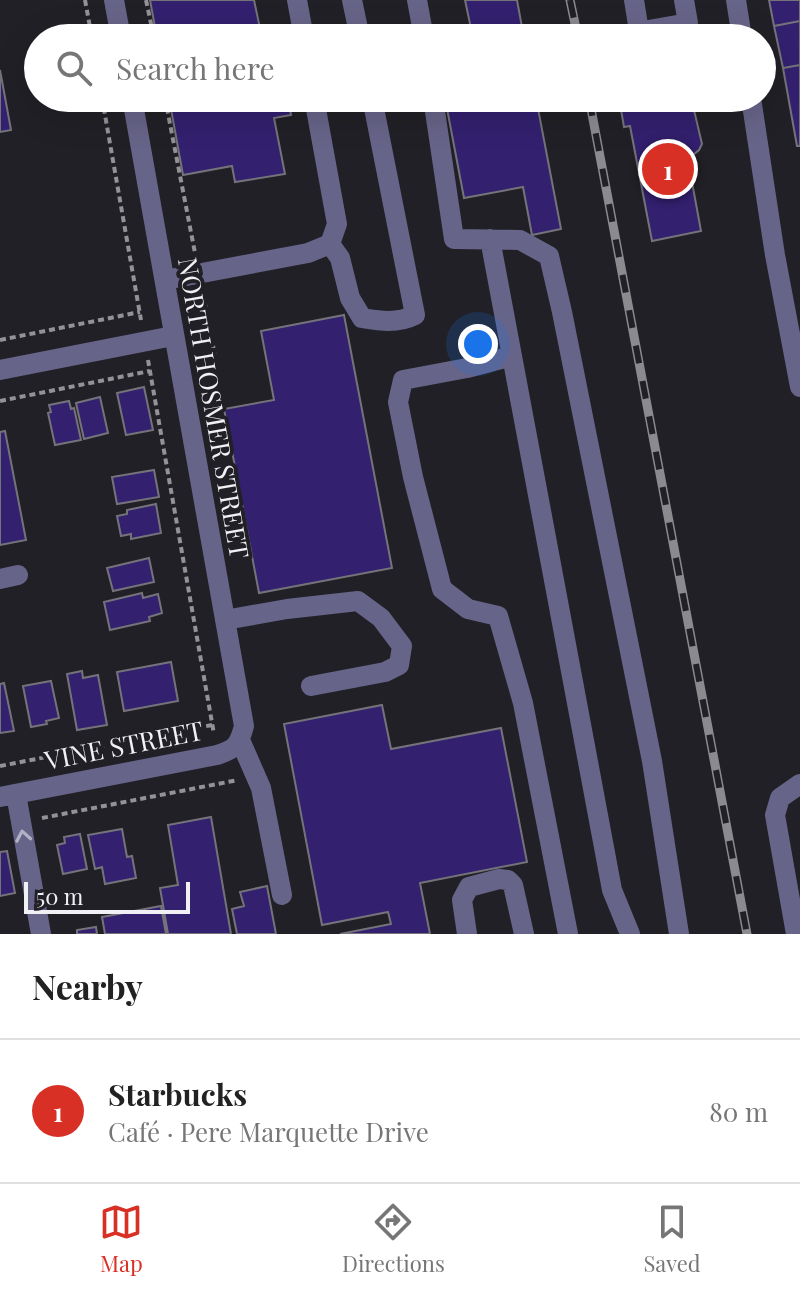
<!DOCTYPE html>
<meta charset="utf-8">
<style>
:root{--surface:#fff;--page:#f2f2f2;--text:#222;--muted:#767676;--line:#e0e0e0;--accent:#d93025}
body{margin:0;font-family:"Playfair Display",serif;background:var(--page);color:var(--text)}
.scale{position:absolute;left:24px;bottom:20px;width:166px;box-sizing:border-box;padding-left:8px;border:4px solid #f1f1f5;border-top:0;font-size:22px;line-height:28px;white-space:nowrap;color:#f1f1f5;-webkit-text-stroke:6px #212026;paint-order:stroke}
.you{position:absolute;left:478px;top:344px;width:28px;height:28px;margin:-20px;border:6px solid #fff;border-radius:50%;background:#1a73e8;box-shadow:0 0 0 12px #1a73e833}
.badge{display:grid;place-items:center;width:52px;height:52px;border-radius:50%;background:var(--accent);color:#fff;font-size:26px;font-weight:700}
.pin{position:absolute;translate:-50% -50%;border:4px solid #fff;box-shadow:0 2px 8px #0006}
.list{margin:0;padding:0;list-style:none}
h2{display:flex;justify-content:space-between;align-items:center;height:104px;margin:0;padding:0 32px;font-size:34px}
h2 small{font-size:26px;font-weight:400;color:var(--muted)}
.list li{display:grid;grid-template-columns:52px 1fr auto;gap:24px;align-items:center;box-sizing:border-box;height:144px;padding:0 32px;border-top:2px solid var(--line)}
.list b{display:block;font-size:30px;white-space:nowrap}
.list p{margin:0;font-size:26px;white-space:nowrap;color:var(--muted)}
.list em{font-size:26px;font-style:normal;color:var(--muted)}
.icon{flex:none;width:44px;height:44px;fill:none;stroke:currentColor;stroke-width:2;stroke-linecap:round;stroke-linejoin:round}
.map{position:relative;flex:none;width:800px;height:934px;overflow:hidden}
.search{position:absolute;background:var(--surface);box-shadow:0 8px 32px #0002;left:24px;right:24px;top:24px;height:88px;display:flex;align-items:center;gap:20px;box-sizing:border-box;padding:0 28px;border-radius:44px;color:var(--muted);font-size:30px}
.sheet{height:248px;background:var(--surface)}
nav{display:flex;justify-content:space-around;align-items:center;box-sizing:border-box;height:112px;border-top:2px solid var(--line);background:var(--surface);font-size:22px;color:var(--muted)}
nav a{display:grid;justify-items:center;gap:4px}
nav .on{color:var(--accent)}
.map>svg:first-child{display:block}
.building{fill:#33206f;stroke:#74737a;stroke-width:2}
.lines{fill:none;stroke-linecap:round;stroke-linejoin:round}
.path{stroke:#939297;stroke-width:4;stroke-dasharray:6 4;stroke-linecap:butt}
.minor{stroke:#676489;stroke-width:20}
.rail-casing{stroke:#8a8a8f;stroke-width:9}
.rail{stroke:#212026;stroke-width:6;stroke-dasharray:18;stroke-linecap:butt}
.oneway{stroke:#b3b2c4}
.labels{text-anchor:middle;stroke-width:8;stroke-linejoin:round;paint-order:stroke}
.street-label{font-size:26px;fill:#f1f1f5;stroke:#212026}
</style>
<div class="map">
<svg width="800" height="934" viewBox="0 0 800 934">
<rect width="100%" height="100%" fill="#212026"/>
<path class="building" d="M 150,0 L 254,0 L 262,38 L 157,38 Z
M 465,0 L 517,0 L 524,38 L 473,38 Z
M 769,0 L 800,0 L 800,21 L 774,26 Z
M 800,21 L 800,65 L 783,68 L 774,26 Z
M 800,65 L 800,146 L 797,146 L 783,68 Z
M 0,70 L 11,130 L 0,132 Z
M 169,98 L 288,98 L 291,115 L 274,118 L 285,174 L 235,182 L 232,166 L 183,175 Z
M 445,98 L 536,98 L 561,229 L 532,235 L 523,187 L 464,198 Z
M 619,98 L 677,98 L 678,105 L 683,102 L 690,103 L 694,110 L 702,144 L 699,150 L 693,155 L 687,155 L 701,231 L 652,241 L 630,126 L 624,127 Z
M 344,315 L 392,568 L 259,593 L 224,409 L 274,400 L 261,331 Z
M 144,387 L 153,430 L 126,435 L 117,393 Z
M 100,397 L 108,433 L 84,439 L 76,403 Z
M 69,401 L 71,409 L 74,408 L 81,440 L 55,445 L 48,413 L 51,412 L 49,405 Z
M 5,431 L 26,540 L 0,545 L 0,432 Z
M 154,470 L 159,497 L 117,504 L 112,477 Z
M 156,504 L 161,533 L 131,539 L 131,534 L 121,536 L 117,516 L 127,514 L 127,510 Z
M 149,558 L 154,582 L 113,591 L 107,568 Z
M 142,593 L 143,598 L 158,594 L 162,613 L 149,617 L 150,621 L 110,630 L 104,602 Z
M 171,662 L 178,701 L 124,711 L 117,672 Z
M 82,671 L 83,678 L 98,675 L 107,725 L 77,730 L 67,674 Z
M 51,681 L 59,718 L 46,721 L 47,724 L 31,727 L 23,686 Z
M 4,683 L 14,731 L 0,733 L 0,684 Z
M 382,705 L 391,749 L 501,728 L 527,862 L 420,883 L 430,934 L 340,934 L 391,924 L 388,912 L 322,925 L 284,724 Z
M 211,817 L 231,934 L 168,934 L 160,888 L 178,885 L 168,825 Z
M 122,829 L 127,857 L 132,856 L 136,878 L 105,884 L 102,867 L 95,869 L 88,835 Z
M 80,834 L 87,869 L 63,874 L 57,845 L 65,843 L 64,837 Z
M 7,851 L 15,893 L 0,896 L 0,852 Z
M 267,886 L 276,934 L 237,934 L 232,909 L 244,906 L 240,892 Z
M 161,906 L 166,934 L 105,934 L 102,917 Z
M 96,927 L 97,934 L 77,934 L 77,930 Z"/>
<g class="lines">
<path class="path" d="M 85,0 L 92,38
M 146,0 L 154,38
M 102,98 L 141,320
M 165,98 L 195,253
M 203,293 L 215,356
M 0,340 L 140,312
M 148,360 L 214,734
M 0,401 L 150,371
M 0,766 L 212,725
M 42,818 L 238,780"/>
<path class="minor" d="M 114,0 L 121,38
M 297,0 L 304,38
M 352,0 L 360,38
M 417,0 L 424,38
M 634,0 L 638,25 L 640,29 L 643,31 L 688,23 L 684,0
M 736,0 L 742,38
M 433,98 L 454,239 L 520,240 L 549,256 L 562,312 L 652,761 L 679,934
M 751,98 L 775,255 L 800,387
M 490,239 L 512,356 L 467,368 L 403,380 L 398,402 L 413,477 L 442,589 L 468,609 L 498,616 L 523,703 L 568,934
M 330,244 L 340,258 L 350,298 L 362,318 C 380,321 397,324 415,315 L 372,98
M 165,280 L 308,253 L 330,244 L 337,224 L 314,98
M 512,356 L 612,890 L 630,934
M 0,370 L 173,336
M 0,579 L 18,575
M 225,620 L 287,609 L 358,601 L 381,618 L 402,646 L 399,665 L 385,672 L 311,686
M 240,740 L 261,788 L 282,895
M 16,794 L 41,934
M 0,797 L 217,755 C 236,749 239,745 244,726 L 132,98
M 467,934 L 462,900 L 469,887 L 499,879 L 508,880 L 513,885 L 524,934
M 796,934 L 775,815 L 780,798 L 800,784"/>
<g class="rail-casing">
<path id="rail" d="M 570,0 L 578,38
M 589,98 L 747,934"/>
</g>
<use href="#rail" class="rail"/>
</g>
<defs><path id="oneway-chevron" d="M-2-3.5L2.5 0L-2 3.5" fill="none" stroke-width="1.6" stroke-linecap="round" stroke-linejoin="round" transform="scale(2)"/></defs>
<use class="oneway" href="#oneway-chevron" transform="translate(23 836) rotate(-100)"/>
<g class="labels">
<g class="street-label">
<text transform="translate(213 408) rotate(80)" y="9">NORTH HOSMER STREET</text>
<text transform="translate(124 746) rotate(-11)" y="9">VINE STREET</text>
</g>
</g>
</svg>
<div class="scale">50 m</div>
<div class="you"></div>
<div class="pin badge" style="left:668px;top:169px">1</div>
<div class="search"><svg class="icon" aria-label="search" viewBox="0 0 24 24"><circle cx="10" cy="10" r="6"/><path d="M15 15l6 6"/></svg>Search here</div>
</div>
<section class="sheet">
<h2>Nearby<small></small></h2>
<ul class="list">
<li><span class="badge">1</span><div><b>Starbucks</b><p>Café · Pere Marquette Drive</p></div><em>80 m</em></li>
</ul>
</section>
<nav>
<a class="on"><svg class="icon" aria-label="map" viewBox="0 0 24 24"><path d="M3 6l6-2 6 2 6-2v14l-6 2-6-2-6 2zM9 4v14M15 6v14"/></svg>Map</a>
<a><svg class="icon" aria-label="directions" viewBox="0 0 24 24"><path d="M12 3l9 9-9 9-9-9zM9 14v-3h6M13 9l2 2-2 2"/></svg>Directions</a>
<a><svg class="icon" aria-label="saved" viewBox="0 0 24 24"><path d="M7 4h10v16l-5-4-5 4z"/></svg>Saved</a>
</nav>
